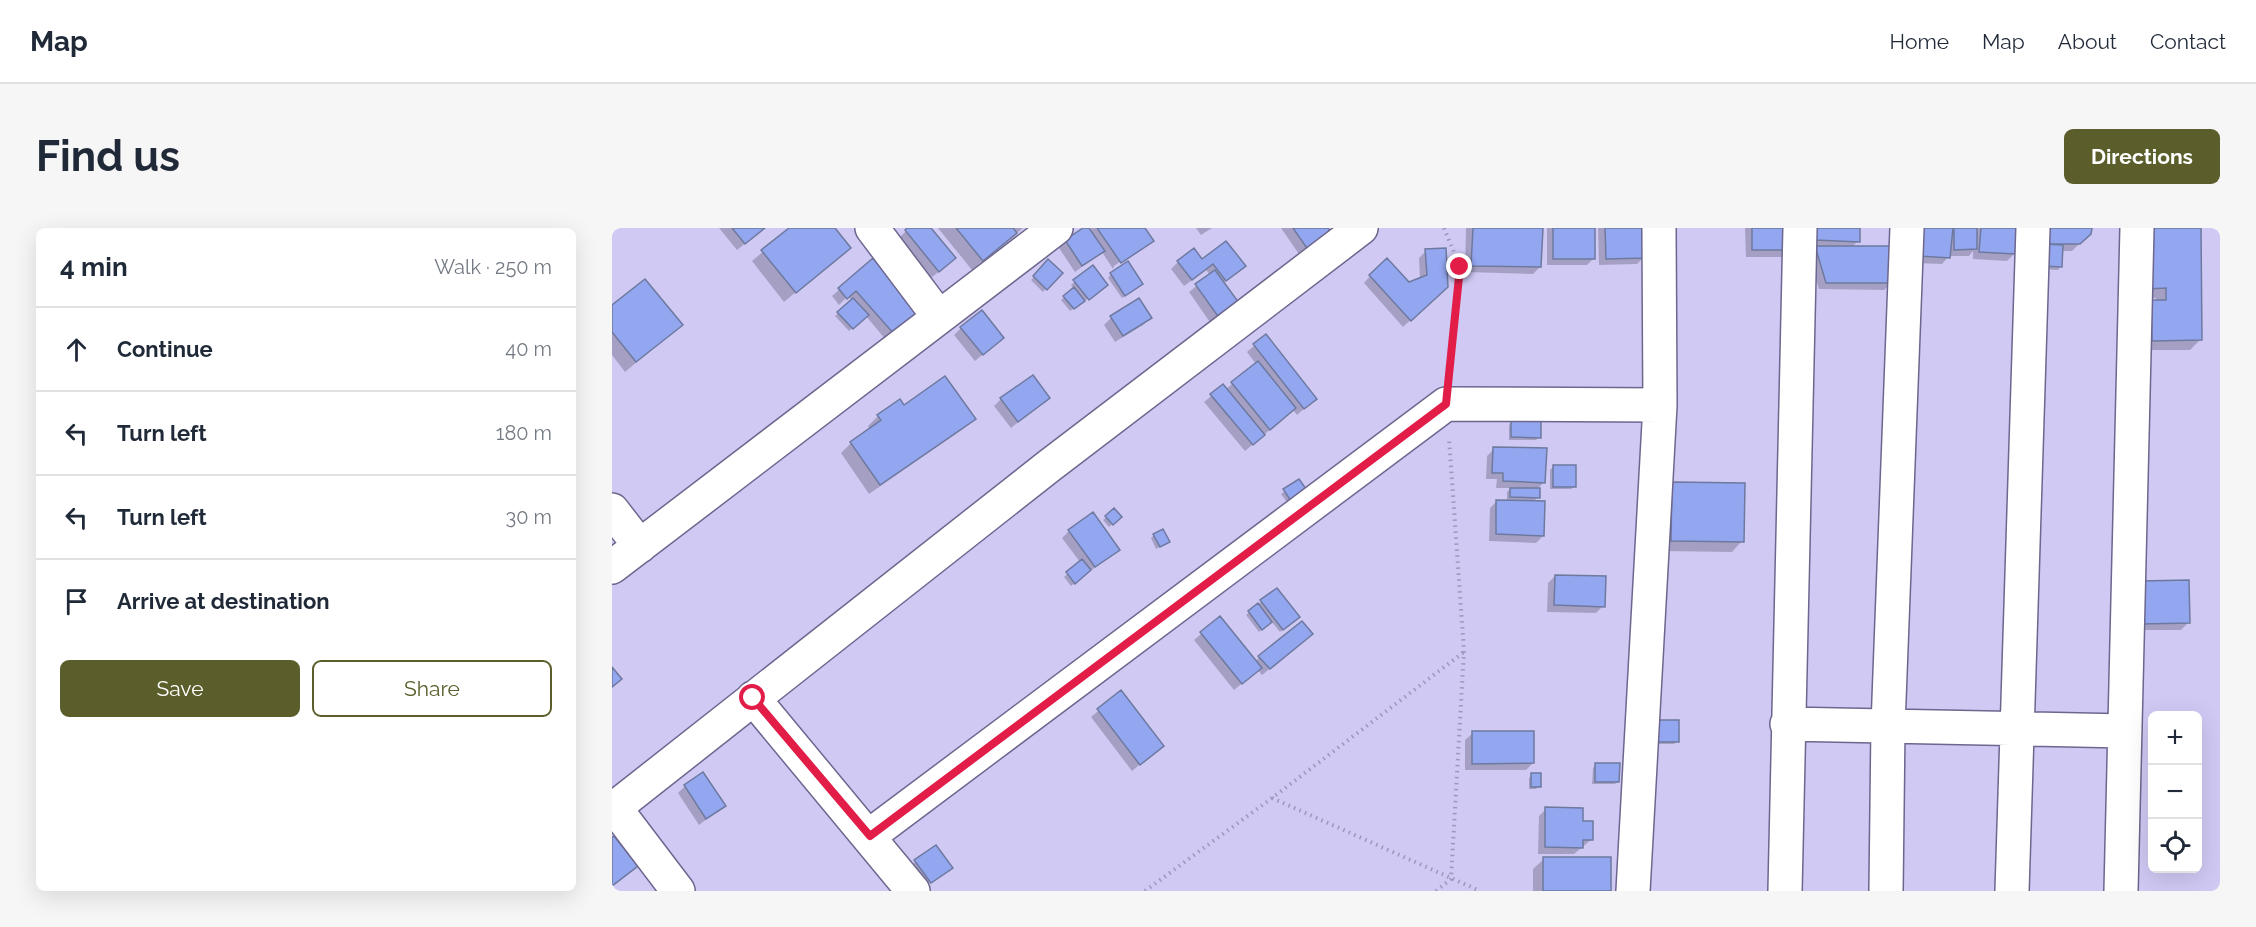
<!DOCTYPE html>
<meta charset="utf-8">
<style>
:root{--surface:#fff;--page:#f6f6f7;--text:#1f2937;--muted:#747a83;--line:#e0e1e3;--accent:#5b5e2b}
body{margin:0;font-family:Raleway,sans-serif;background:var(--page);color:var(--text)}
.controls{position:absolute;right:18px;bottom:18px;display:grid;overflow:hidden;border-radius:9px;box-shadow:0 6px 24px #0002}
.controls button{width:54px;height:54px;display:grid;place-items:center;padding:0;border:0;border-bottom:2px solid var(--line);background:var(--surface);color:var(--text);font:30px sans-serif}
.stop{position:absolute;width:18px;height:18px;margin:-14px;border:4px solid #e11d48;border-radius:50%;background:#fff}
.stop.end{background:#e11d48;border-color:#fff;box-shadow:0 2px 6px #0008}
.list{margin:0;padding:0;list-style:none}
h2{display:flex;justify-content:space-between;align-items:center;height:78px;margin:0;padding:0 24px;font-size:26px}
h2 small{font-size:20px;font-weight:400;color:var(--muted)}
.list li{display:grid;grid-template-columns:39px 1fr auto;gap:18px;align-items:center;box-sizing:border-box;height:84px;padding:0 24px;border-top:2px solid var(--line)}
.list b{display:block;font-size:22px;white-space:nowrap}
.list em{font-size:20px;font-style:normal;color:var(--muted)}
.actions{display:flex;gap:12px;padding:18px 24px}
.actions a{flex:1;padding:14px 0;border:2px solid var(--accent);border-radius:9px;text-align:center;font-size:21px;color:var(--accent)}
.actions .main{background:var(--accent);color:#fff}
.icon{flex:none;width:33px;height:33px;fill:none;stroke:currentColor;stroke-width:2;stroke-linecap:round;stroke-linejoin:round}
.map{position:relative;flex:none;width:1608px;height:663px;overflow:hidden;border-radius:9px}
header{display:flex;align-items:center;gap:36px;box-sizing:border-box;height:84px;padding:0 30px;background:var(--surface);border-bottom:2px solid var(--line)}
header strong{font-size:28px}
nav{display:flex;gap:33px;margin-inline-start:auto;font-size:21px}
.intro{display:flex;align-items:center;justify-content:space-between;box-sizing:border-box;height:144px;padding:0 36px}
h1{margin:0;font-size:42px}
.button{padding:15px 27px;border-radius:9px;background:var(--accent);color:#fff;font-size:21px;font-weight:700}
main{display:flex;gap:36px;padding:0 36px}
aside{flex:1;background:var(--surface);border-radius:9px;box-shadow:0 6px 24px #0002}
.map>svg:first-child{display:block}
.shadow{fill:#0003}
.building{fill:#93a7f1;stroke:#6e799f;stroke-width:1.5}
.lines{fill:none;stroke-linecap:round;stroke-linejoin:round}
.minor-casing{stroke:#6d668d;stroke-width:36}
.path{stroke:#9d98bb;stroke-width:4;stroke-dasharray:1.5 4.5;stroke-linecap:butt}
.minor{stroke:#fff;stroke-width:33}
.route{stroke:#e11d48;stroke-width:8}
</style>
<header>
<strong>Map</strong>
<nav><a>Home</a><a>Map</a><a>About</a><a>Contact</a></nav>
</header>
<div class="intro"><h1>Find us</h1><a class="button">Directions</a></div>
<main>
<aside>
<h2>4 min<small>Walk · 250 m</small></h2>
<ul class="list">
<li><svg class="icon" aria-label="ahead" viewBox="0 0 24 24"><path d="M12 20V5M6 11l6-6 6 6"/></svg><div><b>Continue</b></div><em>40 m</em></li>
<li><svg class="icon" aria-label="left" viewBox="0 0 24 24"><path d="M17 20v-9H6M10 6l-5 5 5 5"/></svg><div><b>Turn left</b></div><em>180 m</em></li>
<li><svg class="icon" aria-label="left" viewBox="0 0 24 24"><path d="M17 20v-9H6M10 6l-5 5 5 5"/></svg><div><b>Turn left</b></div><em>30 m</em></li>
<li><svg class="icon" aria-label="arrive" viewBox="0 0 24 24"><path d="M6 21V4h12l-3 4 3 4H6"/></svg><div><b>Arrive at destination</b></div></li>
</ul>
<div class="actions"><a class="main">Save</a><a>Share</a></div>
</aside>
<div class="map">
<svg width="1608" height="663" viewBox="0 0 1608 663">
<rect width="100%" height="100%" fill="#cfc9f4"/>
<path class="shadow" d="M 107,0 L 152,0 L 125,22 Z
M 179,0 L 221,0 L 237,20 L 172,74 L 140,33 Z
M 297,0 L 317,0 L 335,37 L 319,50 L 287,10 Z
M 326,0 L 411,0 L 360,42 Z
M 473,0 L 477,3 L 479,0 L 531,0 L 540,13 L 534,19 L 534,16 L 502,38 L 501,41 L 490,24 L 463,44 L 447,20 Z
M 584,0 L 600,0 L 589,7 Z
M 669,0 L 714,0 L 691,32 Z
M 854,0 L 929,0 L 928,39 L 921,46 L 853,44 Z
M 935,0 L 982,0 L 982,30 L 975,37 L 935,37 Z
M 986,0 L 1031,0 L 1032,29 L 1025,36 L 987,37 Z
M 1133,0 L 1179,0 L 1172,29 L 1134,29 Z
M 1197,0 L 1247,0 L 1246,13 L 1239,20 L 1280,55 L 1272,62 L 1207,61 L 1196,26 Z
M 1303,0 L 1403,0 L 1402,26 L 1395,33 L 1361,31 L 1361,23 L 1357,28 L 1337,28 L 1330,36 L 1301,35 Z
M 1429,0 L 1478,0 L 1470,13 L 1460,23 L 1449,23 L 1449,38 L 1446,42 L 1429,41 Z
M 1587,0 L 1589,111 L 1578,122 L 1530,122 L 1540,74 L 1544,74 L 1544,70 L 1527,71 Z
M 614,15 L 625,45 L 611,55 L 628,79 L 602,100 L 577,64 L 598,47 L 594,42 L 572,58 L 559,41 L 566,34 L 590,33 Z
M 814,23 L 827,66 L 791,99 L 752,55 L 758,48 L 797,56 L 808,52 L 807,30 Z
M 260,33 L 305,84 L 274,112 L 254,88 L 237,103 L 223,88 L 240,73 L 236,68 L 227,77 L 220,68 Z
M 436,33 L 449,45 L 431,64 L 419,52 Z
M 480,39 L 491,60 L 458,83 L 449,72 L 462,61 L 459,57 Z
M 499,46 L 526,59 L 510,70 L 496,50 Z
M 526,72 L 538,90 L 531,97 L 503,114 L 492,97 L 499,90 Z
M 0,79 L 69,97 L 13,144 L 0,127 Z
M 349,100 L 390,110 L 363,133 L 342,107 Z
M 653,108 L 703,171 L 685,187 L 681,182 L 633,223 L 592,174 L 611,158 L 614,161 L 644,136 L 635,124 Z
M 436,170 L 399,200 L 382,178 L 389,171 Z
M 291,179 L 362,191 L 351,201 L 257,266 L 229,225 L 239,215 L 258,202 L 256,198 L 266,188 Z
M 900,194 L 927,209 L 924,212 L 897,212 L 897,197 Z
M 882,221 L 932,254 L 926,260 L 926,269 L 921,274 L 931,308 L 924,315 L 877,313 L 878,280 L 885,273 L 895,273 L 895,264 L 899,260 L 884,260 L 885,251 L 874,251 L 875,228 Z
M 942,238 L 963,258 L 959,261 L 938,261 L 938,242 Z
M 686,253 L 680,281 L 669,266 Z
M 1061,256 L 1130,313 L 1120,324 L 1049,323 L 1051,266 Z
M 502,282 L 508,289 L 497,299 L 491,292 Z
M 457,303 L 506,322 L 459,358 L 452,349 L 468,334 L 450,310 Z
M 542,307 L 556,314 L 544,321 L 539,310 Z
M 943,348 L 991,378 L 984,385 L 935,384 L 936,355 Z
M 1523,361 L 1576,395 L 1569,402 L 1524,402 Z
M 649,374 L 683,392 L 668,404 L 659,393 L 647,404 L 634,387 Z
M 608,390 L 643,434 L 647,429 L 692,413 L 650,447 L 646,442 L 622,462 L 582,412 Z
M 509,464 L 550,518 L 520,543 L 479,489 Z
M 1043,496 L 1066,513 L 1062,516 L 1043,516 Z
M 861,505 L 921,535 L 914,542 L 853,542 L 853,512 Z
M 984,536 L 1006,553 L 1003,556 L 980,556 L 981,540 Z
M 920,547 L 927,558 L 924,561 L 917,561 L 917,550 Z
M 73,558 L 112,578 L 87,597 L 66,565 Z
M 934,581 L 969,594 L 980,611 L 962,626 L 926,626 L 927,588 Z
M 932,631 L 997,663 L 921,663 L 921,641 Z
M 303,634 L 336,643 L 315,657 L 300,637 Z"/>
<path class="building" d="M 120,0 L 153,0 L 133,16 Z
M 177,0 L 223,0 L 239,20 L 184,65 L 149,22 Z
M 295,0 L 319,0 L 344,30 L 327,44 L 293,2 Z
M 344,0 L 401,0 L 405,5 L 371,33 Z
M 471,0 L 477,0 L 493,23 L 470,38 L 453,12 Z
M 485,0 L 533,0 L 542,13 L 509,35 Z
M 681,0 L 716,0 L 723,10 L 699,26 Z
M 861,0 L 931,0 L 929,39 L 859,38 Z
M 941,0 L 983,0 L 983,31 L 941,31 Z
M 993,0 L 1033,0 L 1034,30 L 994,31 Z
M 1140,0 L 1180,0 L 1180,22 L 1140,22 Z
M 1203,0 L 1248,0 L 1248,14 L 1203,12 Z
M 1308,0 L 1341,0 L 1338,30 L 1307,28 Z
M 1342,0 L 1365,0 L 1365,21 L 1342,22 Z
M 1369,0 L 1405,0 L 1403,26 L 1367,24 Z
M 1436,0 L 1480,0 L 1479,6 L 1468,16 L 1437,16 Z
M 1536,0 L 1589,0 L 1590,112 L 1540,113 L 1539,72 L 1554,72 L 1554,60 L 1536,61 Z
M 614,13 L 634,38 L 614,53 L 601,36 L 580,52 L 565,33 L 582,20 L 590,31 Z
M 1432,16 L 1451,17 L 1450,39 L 1431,38 Z
M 1203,18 L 1281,18 L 1281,55 L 1214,55 Z
M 834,20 L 836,59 L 799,93 L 757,47 L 775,30 L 797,54 L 815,47 L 813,21 Z
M 261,30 L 307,84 L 282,106 L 244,63 L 235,71 L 226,60 Z
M 436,31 L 451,45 L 435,62 L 421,48 Z
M 516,33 L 531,56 L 513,68 L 498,45 Z
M 481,37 L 496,57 L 477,72 L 461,52 Z
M 603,42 L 630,79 L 610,94 L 583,56 Z
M 33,51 L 71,97 L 24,134 L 0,104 L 0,77 Z
M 462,59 L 473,73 L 462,81 L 451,68 Z
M 241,70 L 257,87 L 241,101 L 225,84 Z
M 527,70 L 540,90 L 511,108 L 498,88 Z
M 370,82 L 392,110 L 371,127 L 348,99 Z
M 654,106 L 705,171 L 692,181 L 641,116 Z
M 646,133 L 684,180 L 658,202 L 619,154 Z
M 421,147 L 438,170 L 406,194 L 388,170 Z
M 333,148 L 364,191 L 268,257 L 238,214 L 269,192 L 265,187 L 288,171 L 292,177 Z
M 611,156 L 653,207 L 641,217 L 598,166 Z
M 899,192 L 929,193 L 929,210 L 899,209 Z
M 881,219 L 935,220 L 933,255 L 891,253 L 891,245 L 880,245 Z
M 941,237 L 964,237 L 964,259 L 941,259 Z
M 687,251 L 699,268 L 683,279 L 671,261 Z
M 1060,254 L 1133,255 L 1132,314 L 1059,313 Z
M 898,260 L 928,260 L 928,270 L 898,269 Z
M 884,272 L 933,273 L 932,308 L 884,306 Z
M 502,280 L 510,289 L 501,297 L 493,288 Z
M 481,284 L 508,322 L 483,339 L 456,302 Z
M 551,301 L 558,314 L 548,319 L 541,306 Z
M 470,331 L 479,342 L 463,356 L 454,344 Z
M 943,347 L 994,348 L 993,379 L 942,377 Z
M 1577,352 L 1578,395 L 1530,396 L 1529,353 Z
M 665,360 L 688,389 L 671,402 L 648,372 Z
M 646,375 L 660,394 L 650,402 L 636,383 Z
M 608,388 L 650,440 L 630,456 L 588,404 Z
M 690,393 L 701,406 L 658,441 L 646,428 Z
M 0,439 L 10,451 L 0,459 Z
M 509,462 L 552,518 L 528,537 L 485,481 Z
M 1046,492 L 1067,492 L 1067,514 L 1046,514 Z
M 860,503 L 922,503 L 922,535 L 860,536 Z
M 983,535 L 1008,535 L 1007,554 L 983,554 Z
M 91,544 L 114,578 L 94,591 L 72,557 Z
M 919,545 L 929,545 L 929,559 L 919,559 Z
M 933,579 L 971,580 L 971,593 L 981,593 L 981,612 L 971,612 L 971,620 L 933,619 Z
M 2,608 L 26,638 L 0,658 L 0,609 Z
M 324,617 L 341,640 L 319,655 L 302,632 Z
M 931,629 L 999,629 L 999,663 L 931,663 Z"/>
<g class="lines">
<g class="minor-casing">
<path id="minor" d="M 260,0 L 327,89
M 0,282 L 28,318
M 0,339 L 444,0
M 141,470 L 301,663
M 1175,496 L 1513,503
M 3,580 L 66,663
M 0,582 L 437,238 L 749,0
M 257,608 L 834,176 L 1048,177
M 1021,663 L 1048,177 L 1047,0
M 1173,663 L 1188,0
M 1274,663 L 1276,498 L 1295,0
M 1400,663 L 1421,0
M 1509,663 L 1525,0"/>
</g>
<path class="path" d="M 832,0 L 848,39 L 837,149
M 660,570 L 868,663
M 533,663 L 660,570 L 852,424
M 824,663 L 839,651 L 852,423 L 837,210"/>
<use href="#minor" class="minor"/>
</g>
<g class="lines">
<path class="route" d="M 141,470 L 258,608 L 834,176 L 848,39"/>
</g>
</svg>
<div class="controls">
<button>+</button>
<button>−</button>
<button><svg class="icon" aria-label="locate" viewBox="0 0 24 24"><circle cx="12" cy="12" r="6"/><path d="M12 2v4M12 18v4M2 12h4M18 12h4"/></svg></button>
</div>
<div class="stop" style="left:141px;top:470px"></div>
<div class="stop end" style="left:848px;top:39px"></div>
</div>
</main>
